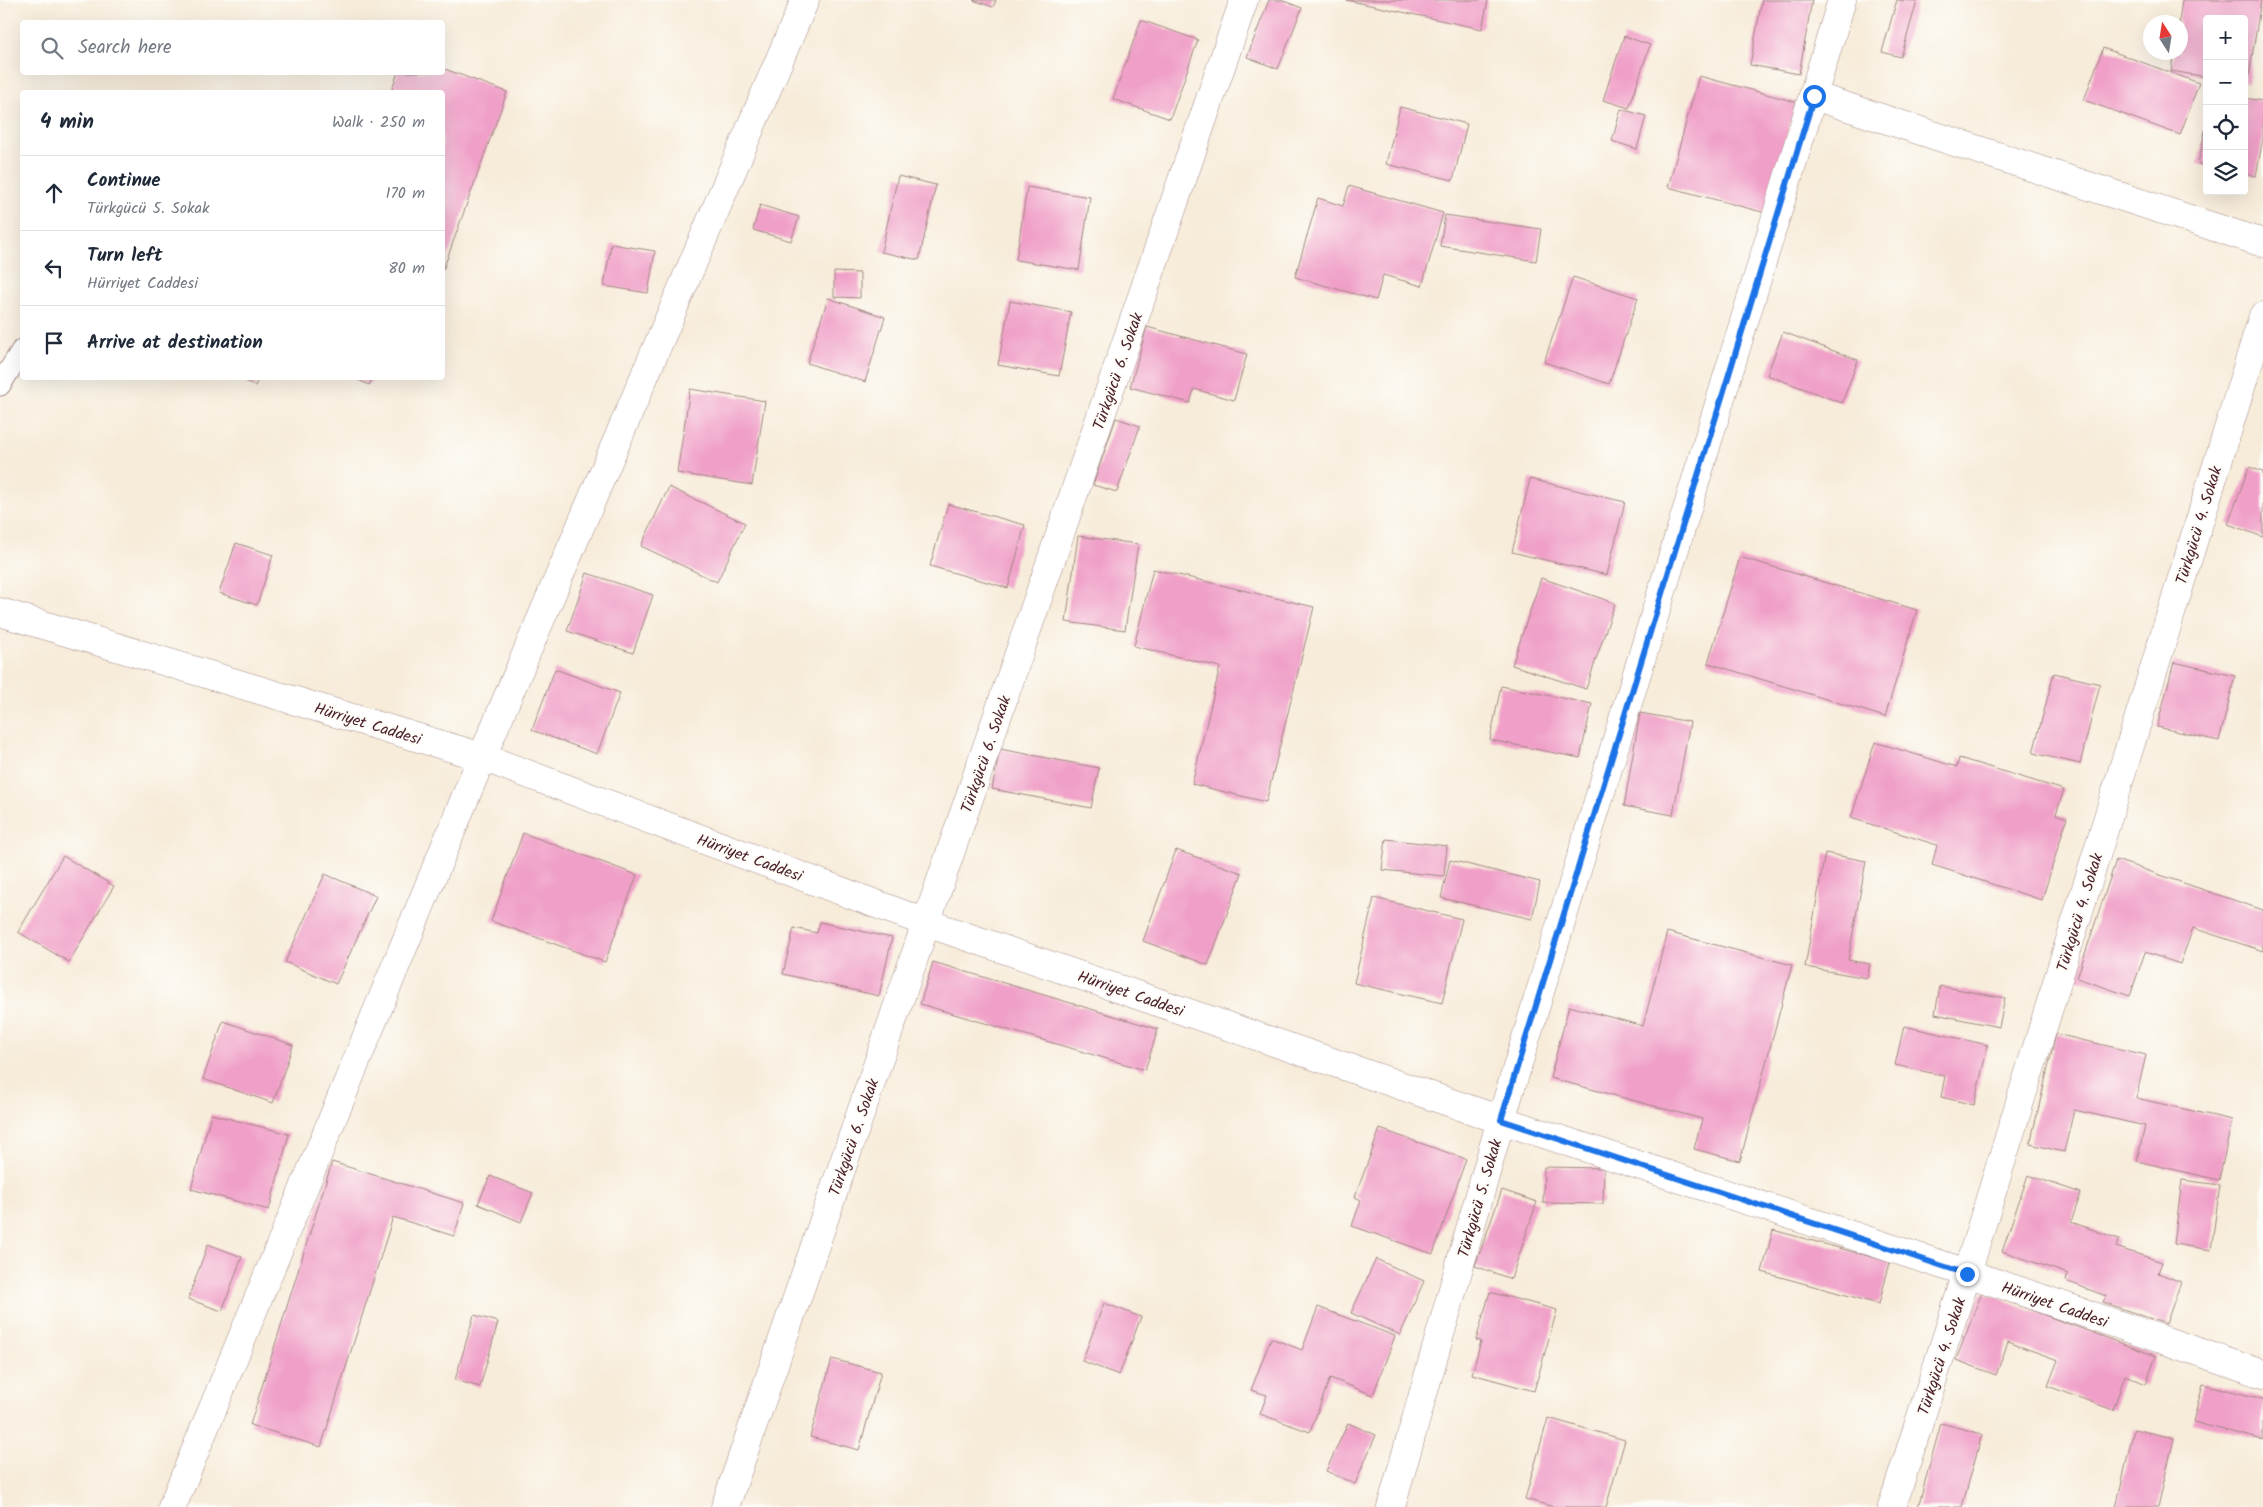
<!DOCTYPE html>
<meta charset="utf-8">
<style>
:root{--surface:#fff;--page:#f2f2f3;--text:#1f2937;--muted:#747a83;--line:#e0e1e3}
body{margin:0;font-family:Kalam,sans-serif;background:var(--page);color:var(--text)}
.controls{position:absolute;right:15px;top:15px;display:grid;overflow:hidden;border-radius:5px;box-shadow:0 5px 20px #0002}
.controls button{width:45px;height:45px;display:grid;place-items:center;padding:0;border:0;border-bottom:1px solid var(--line);background:var(--surface);color:var(--text);font:25px sans-serif}
.compass{position:absolute;left:2143px;top:15px;width:45px;height:45px;border-radius:50%;background:var(--surface);box-shadow:0 5px 20px #0002;rotate:348deg}
.stop{position:absolute;width:15px;height:15px;margin:-11px;border:4px solid #1a73e8;border-radius:50%;background:#fff}
.stop.end{background:#1a73e8;border-color:#fff;box-shadow:0 1px 5px #0008}
.list{margin:0;padding:0;list-style:none}
h2{display:flex;justify-content:space-between;align-items:center;height:65px;margin:0;padding:0 20px;font-size:21px}
h2 small{font-size:16px;font-weight:400;color:var(--muted)}
.list li{display:grid;grid-template-columns:32px 1fr auto;gap:15px;align-items:center;box-sizing:border-box;height:75px;padding:0 20px;border-top:1px solid var(--line)}
.list b{display:block;font-size:19px;white-space:nowrap}
.list p{margin:0;font-size:16px;white-space:nowrap;color:var(--muted)}
.list em{font-size:16px;font-style:normal;color:var(--muted)}
.icon{flex:none;width:28px;height:28px;fill:none;stroke:currentColor;stroke-width:2;stroke-linecap:round;stroke-linejoin:round}
.map{position:relative;flex:none;width:2263px;height:1507px;overflow:hidden}
.search{position:absolute;background:var(--surface);box-shadow:0 5px 20px #0002;left:20px;top:20px;width:425px;height:55px;display:flex;align-items:center;gap:12px;box-sizing:border-box;padding:0 18px;border-radius:5px;color:var(--muted);font-size:19px}
.panel{position:absolute;background:var(--surface);box-shadow:0 5px 20px #0002;left:20px;top:90px;width:425px;height:290px;border-radius:5px}
.map>svg:first-child{display:block}
.building{fill:#f0a0c8}
.lines{fill:none;stroke-linecap:round;stroke-linejoin:round}
.service-casing{stroke:#a08682;stroke-width:23}
.minor-casing{stroke:#a08682;stroke-width:29}
.tertiary-casing{stroke:#a08682;stroke-width:29}
.secondary-casing{stroke:#a08682;stroke-width:29}
.service{stroke:#fff;stroke-width:21}
.minor{stroke:#fff;stroke-width:28}
.tertiary{stroke:#fff;stroke-width:28}
.secondary{stroke:#fff;stroke-width:28}
.route{stroke:#1a73e8;stroke-width:6}
.labels{text-anchor:middle;stroke-width:4.5;stroke-linejoin:round;paint-order:stroke}
.street-label{font-size:16px;fill:#4a1f2b;stroke:#fdfcf7}
</style>
<div class="map">
<svg width="2263" height="1507" viewBox="0 0 2263 1507">
<rect width="100%" height="100%" fill="#fdfcf7"/>
<filter id="ink" filterUnits="userSpaceOnUse"><feTurbulence type="fractalNoise" baseFrequency=".02" numOctaves="2"/><feDisplacementMap in="SourceGraphic" scale="10" xChannelSelector="R" yChannelSelector="G"/><feConvolveMatrix kernelMatrix="1 2 1 2 8 2 1 2 1" color-interpolation-filters="sRGB"/></filter>
<filter id="wash" filterUnits="userSpaceOnUse"><feTurbulence type="fractalNoise" baseFrequency=".0096" numOctaves="4" result="noise"/><feDisplacementMap in="SourceGraphic" scale="20" xChannelSelector="R" yChannelSelector="G"/><feGaussianBlur stdDeviation="1.12" result="paint"/><feColorMatrix in="noise" values="0 0 0 0 0 0 0 0 0 0 0 0 0 0 0 0 0 1.4 0 .05"/><feComposite in="paint" operator="in"/></filter>
<g filter="url(#wash)">
<rect width="100%" height="100%" fill="#f7ecda"/>
<g id="blocks">
<path class="building" d="M 973,0 L 996,0 L 993,7 Z
M 1269,0 L 1281,0 L 1302,8 L 1278,69 L 1247,57 Z
M 1346,0 L 1488,0 L 1482,29 Z
M 1762,0 L 1812,0 L 1799,74 L 1750,65 Z
M 1897,0 L 1917,1 L 1901,57 L 1882,52 Z
M 2182,0 L 2261,0 L 2248,83 L 2244,83 L 2244,19 L 2207,19 L 2207,77 L 2171,71 L 2174,52 L 2180,52 L 2180,22 L 2179,22 Z
M 1141,20 L 1198,40 L 1170,119 L 1113,99 Z
M 1624,36 L 1650,45 L 1629,108 L 1603,100 Z
M 2103,48 L 2199,83 L 2180,135 L 2084,100 Z
M 442,68 L 507,92 L 443,270 L 442,92 L 391,92 L 398,72 L 442,72 Z
M 1699,76 L 1796,102 L 1766,213 L 1668,187 Z
M 2244,98 L 2263,101 L 2263,138 L 2256,176 L 2244,173 Z
M 1400,107 L 1467,124 L 1453,180 L 1386,164 Z
M 1621,109 L 1646,116 L 1637,149 L 1612,141 Z
M 2206,126 L 2207,126 L 2207,166 L 2198,164 Z
M 898,176 L 936,185 L 919,260 L 881,252 Z
M 1349,186 L 1443,213 L 1422,286 L 1383,275 L 1376,300 L 1295,277 L 1318,198 L 1343,206 Z
M 1027,187 L 1090,197 L 1079,270 L 1016,260 Z
M 760,205 L 799,217 L 791,241 L 753,230 Z
M 1445,215 L 1541,229 L 1536,261 L 1440,246 Z
M 611,244 L 655,251 L 648,293 L 604,286 Z
M 834,272 L 860,273 L 860,298 L 834,297 Z
M 1573,277 L 1638,298 L 1609,384 L 1544,362 Z
M 828,298 L 885,317 L 865,382 L 807,363 Z
M 1010,301 L 1071,312 L 1059,376 L 998,365 Z
M 1147,327 L 1247,354 L 1234,400 L 1194,389 L 1190,403 L 1130,387 Z
M 1783,332 L 1858,360 L 1842,403 L 1767,375 Z
M 240,378 L 259,378 L 255,386 Z
M 354,378 L 373,378 L 369,385 Z
M 690,389 L 765,401 L 752,485 L 677,473 Z
M 1116,418 L 1140,426 L 1117,492 L 1093,485 Z
M 2249,467 L 2263,472 L 2263,537 L 2228,524 Z
M 1530,479 L 1625,502 L 1607,575 L 1512,552 Z
M 669,487 L 745,523 L 717,582 L 641,546 Z
M 948,504 L 1025,525 L 1008,588 L 930,566 Z
M 1078,536 L 1138,544 L 1125,630 L 1066,622 Z
M 236,543 L 273,555 L 257,605 L 219,593 Z
M 1740,557 L 1917,610 L 1885,717 L 1708,663 Z
M 1153,569 L 1314,607 L 1266,802 L 1192,784 L 1220,667 L 1134,646 Z
M 587,573 L 653,595 L 633,653 L 567,631 Z
M 1541,578 L 1615,603 L 1586,689 L 1512,665 Z
M 2174,662 L 2235,676 L 2219,741 L 2157,727 Z
M 555,669 L 620,693 L 597,754 L 532,730 Z
M 2054,673 L 2100,684 L 2080,764 L 2033,753 Z
M 1501,686 L 1592,704 L 1580,758 L 1490,740 Z
M 1640,713 L 1690,722 L 1673,815 L 1624,806 Z
M 1875,742 L 1957,767 L 1959,758 L 2064,790 L 2056,814 L 2067,818 L 2042,900 L 1932,865 L 1937,845 L 1851,818 Z
M 1000,749 L 1099,768 L 1091,808 L 992,789 Z
M 523,833 L 637,875 L 605,962 L 491,921 Z
M 1386,839 L 1447,846 L 1444,876 L 1382,870 Z
M 1176,850 L 1242,873 L 1208,965 L 1143,941 Z
M 1825,853 L 1866,861 L 1848,960 L 1870,964 L 1867,978 L 1805,967 Z
M 63,856 L 114,886 L 69,962 L 18,932 Z
M 1450,860 L 1540,882 L 1532,919 L 1441,898 Z
M 2116,860 L 2263,910 L 2263,951 L 2193,928 L 2180,964 L 2145,952 L 2130,996 L 2077,978 Z
M 325,874 L 376,896 L 336,984 L 285,962 Z
M 1374,898 L 1462,919 L 1442,1003 L 1354,983 Z
M 820,922 L 892,938 L 879,996 L 783,974 L 794,928 L 817,933 Z
M 1667,932 L 1792,965 L 1740,1161 L 1694,1149 L 1702,1119 L 1550,1078 L 1569,1006 L 1643,1026 Z
M 933,962 L 1158,1029 L 1145,1070 L 920,1004 Z
M 1940,986 L 2005,998 L 1999,1027 L 1935,1014 Z
M 223,1021 L 293,1045 L 273,1103 L 203,1079 Z
M 1904,1026 L 1988,1045 L 1974,1105 L 1941,1097 L 1945,1076 L 1895,1065 Z
M 2056,1034 L 2146,1055 L 2136,1098 L 2232,1120 L 2219,1180 L 2137,1161 L 2145,1126 L 2074,1110 L 2064,1152 L 2030,1144 Z
M 211,1114 L 289,1134 L 269,1210 L 191,1189 Z
M 1380,1129 L 1466,1159 L 1433,1254 L 1352,1226 L 1361,1200 L 1355,1197 Z
M 332,1162 L 464,1203 L 454,1236 L 393,1217 L 321,1447 L 250,1425 Z
M 1544,1167 L 1604,1168 L 1603,1204 L 1543,1203 Z
M 2028,1175 L 2081,1193 L 2071,1222 L 2119,1239 L 2116,1247 L 2162,1262 L 2158,1273 L 2181,1282 L 2166,1324 L 2103,1302 L 2106,1296 L 2066,1281 L 2068,1274 L 2002,1251 Z
M 490,1176 L 533,1193 L 521,1222 L 478,1204 Z
M 2182,1180 L 2220,1185 L 2211,1250 L 2174,1244 Z
M 1502,1190 L 1537,1202 L 1511,1279 L 1475,1266 Z
M 1773,1230 L 1890,1262 L 1879,1304 L 1762,1272 Z
M 208,1244 L 242,1257 L 222,1311 L 188,1299 Z
M 1376,1259 L 1424,1281 L 1400,1335 L 1351,1313 Z
M 1490,1292 L 1557,1310 L 1534,1391 L 1472,1374 L 1481,1341 L 1476,1340 Z
M 1982,1292 L 2156,1356 L 2146,1384 L 2125,1375 L 2113,1410 L 2048,1386 L 2058,1360 L 2008,1342 L 1996,1375 L 1956,1360 Z
M 1104,1303 L 1141,1317 L 1119,1375 L 1082,1361 Z
M 1318,1307 L 1395,1336 L 1373,1395 L 1330,1378 L 1310,1432 L 1260,1414 L 1267,1395 L 1251,1390 L 1271,1338 L 1302,1350 Z
M 474,1315 L 498,1322 L 480,1387 L 455,1380 Z
M 832,1359 L 881,1372 L 859,1450 L 810,1437 Z
M 2203,1384 L 2263,1399 L 2263,1440 L 2193,1422 Z
M 1548,1418 L 1625,1440 L 1606,1507 L 1554,1507 L 1525,1499 Z
M 1348,1423 L 1376,1435 L 1355,1484 L 1326,1471 Z
M 1941,1423 L 1982,1434 L 1962,1507 L 1918,1507 Z
M 2134,1429 L 2174,1438 L 2158,1507 L 2116,1507 Z"/>
</g>
</g>
<g filter="url(#ink)">
<use href="#blocks" fill-opacity="0" stroke="#a08682" stroke-width="1"/>
<g class="lines">
<g class="service-casing">
<path id="service" d="M 0,385 L 22,350"/>
</g>
<g class="minor-casing">
<path id="minor" d="M 1814,96 L 2263,243
M 172,1507 L 482,757 L 805,0
M 725,1507 L 1244,0
M 1391,1507 L 1501,1120 L 1842,0
M 1892,1507 L 1967,1273"/>
</g>
<g class="tertiary-casing">
<path id="tertiary" d="M 0,612 L 482,757 L 927,923 L 1501,1120 L 1967,1273 L 2263,1374"/>
</g>
<g class="secondary-casing">
<path id="secondary" d="M 1967,1273 L 2263,316"/>
</g>
<use href="#service" class="service"/>
<use href="#minor" class="minor"/>
<use href="#tertiary" class="tertiary"/>
<use href="#secondary" class="secondary"/>
</g>
</g>
<g class="lines" filter="url(#ink)">
<path class="route" d="M 1814,96 L 1501,1120 L 1967,1274"/>
</g>
<g class="labels">
<g class="street-label">
<text transform="translate(1117 371) rotate(-71)" y="6">Türkgücü 6. Sokak</text>
<text transform="translate(2198 525) rotate(-73)" y="6">Türkgücü 4. Sokak</text>
<text transform="translate(368 723) rotate(17)" y="6">Hürriyet Caddesi</text>
<text transform="translate(985 754) rotate(-71)" y="6">Türkgücü 6. Sokak</text>
<text transform="translate(750 857) rotate(20)" y="6">Hürriyet Caddesi</text>
<text transform="translate(2079 912) rotate(-73)" y="6">Türkgücü 4. Sokak</text>
<text transform="translate(1131 993) rotate(19)" y="6">Hürriyet Caddesi</text>
<text transform="translate(853 1137) rotate(-71)" y="6">Türkgücü 6. Sokak</text>
<text transform="translate(1479 1198) rotate(-74)" y="6">Türkgücü 5. Sokak</text>
<text transform="translate(2055 1304) rotate(19)" y="6">Hürriyet Caddesi</text>
<text transform="translate(1941 1356) rotate(-72)" y="6">Türkgücü 4. Sokak</text>
</g>
</g>
</svg>
<div class="controls">
<button>+</button>
<button>−</button>
<button><svg class="icon" aria-label="locate" viewBox="0 0 24 24"><circle cx="12" cy="12" r="6"/><path d="M12 2v4M12 18v4M2 12h4M18 12h4"/></svg></button>
<button><svg class="icon" aria-label="layers" viewBox="0 0 24 24"><path d="M12 4l9 5-9 5-9-5zM3 14l9 5 9-5"/></svg></button>
</div>
<svg class="compass" viewBox="-18 -18 36 36"><path d="M0-13l5 13h-10z" fill="#e53935"/><path d="M0 13l5-13h-10z" fill="#747a83"/></svg>
<div class="stop" style="left:1814px;top:96px"></div>
<div class="stop end" style="left:1967px;top:1274px"></div>
<div class="search"><svg class="icon" aria-label="search" viewBox="0 0 24 24"><circle cx="10" cy="10" r="6"/><path d="M15 15l6 6"/></svg>Search here</div>
<section class="panel">
<h2>4 min<small>Walk · 250 m</small></h2>
<ul class="list">
<li><svg class="icon" aria-label="ahead" viewBox="0 0 24 24"><path d="M12 20V5M6 11l6-6 6 6"/></svg><div><b>Continue</b><p>Türkgücü 5. Sokak</p></div><em>170 m</em></li>
<li><svg class="icon" aria-label="left" viewBox="0 0 24 24"><path d="M17 20v-9H6M10 6l-5 5 5 5"/></svg><div><b>Turn left</b><p>Hürriyet Caddesi</p></div><em>80 m</em></li>
<li><svg class="icon" aria-label="arrive" viewBox="0 0 24 24"><path d="M6 21V4h12l-3 4 3 4H6"/></svg><div><b>Arrive at destination</b></div></li>
</ul>
</section>
</div>
